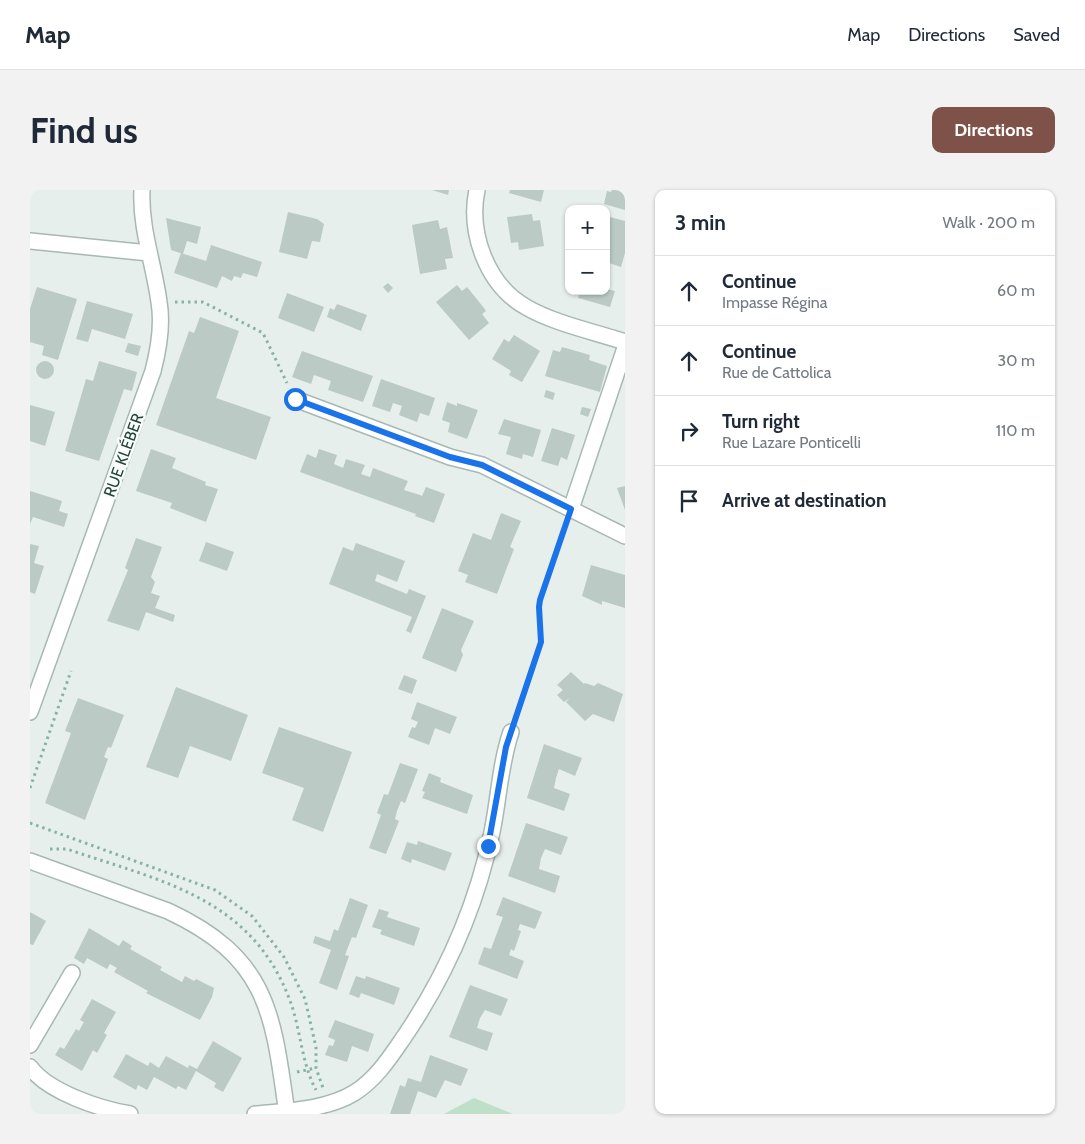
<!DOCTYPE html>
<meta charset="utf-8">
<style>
:root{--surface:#fff;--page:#f2f2f3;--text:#1f2937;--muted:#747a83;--line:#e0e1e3;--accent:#7f5249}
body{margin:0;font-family:Cabin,sans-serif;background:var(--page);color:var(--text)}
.controls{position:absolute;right:15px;top:15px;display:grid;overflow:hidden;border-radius:10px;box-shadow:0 1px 4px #0004}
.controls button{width:45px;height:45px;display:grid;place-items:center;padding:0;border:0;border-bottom:1px solid var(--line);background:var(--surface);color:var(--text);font:25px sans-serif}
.stop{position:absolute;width:15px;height:15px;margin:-11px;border:4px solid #1a73e8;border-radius:50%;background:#fff}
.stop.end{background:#1a73e8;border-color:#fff;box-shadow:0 1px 5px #0008}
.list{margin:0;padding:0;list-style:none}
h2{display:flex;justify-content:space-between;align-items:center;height:65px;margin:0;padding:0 20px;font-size:21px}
h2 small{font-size:16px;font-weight:400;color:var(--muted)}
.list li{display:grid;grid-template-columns:32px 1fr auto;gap:15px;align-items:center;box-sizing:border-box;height:70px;padding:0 20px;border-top:1px solid var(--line)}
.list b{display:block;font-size:19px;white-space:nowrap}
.list p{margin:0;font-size:16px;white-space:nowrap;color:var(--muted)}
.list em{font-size:16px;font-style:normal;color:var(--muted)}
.icon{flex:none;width:28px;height:28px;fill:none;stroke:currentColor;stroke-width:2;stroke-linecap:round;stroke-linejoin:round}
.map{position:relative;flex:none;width:595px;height:924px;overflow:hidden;border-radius:10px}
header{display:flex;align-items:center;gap:30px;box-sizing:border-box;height:70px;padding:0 25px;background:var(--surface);border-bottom:1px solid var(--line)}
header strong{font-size:24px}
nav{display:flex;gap:28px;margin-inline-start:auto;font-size:18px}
.intro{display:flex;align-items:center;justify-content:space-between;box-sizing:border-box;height:120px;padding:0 30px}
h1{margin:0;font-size:35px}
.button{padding:12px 22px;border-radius:10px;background:var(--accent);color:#fff;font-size:18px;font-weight:700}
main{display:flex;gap:30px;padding:0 30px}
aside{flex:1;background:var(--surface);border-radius:10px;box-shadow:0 1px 4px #0004}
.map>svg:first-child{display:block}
.green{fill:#bfe0c8}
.building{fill:#bbcac4}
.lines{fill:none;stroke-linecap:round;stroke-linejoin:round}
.minor-casing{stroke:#a8b8b2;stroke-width:18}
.tertiary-casing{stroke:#a8b8b2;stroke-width:18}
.path{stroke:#86b3a5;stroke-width:3;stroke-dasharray:2.5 4;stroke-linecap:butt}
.minor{stroke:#fff;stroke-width:15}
.tertiary{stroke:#fff;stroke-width:15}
.route{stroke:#1a73e8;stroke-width:6}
.labels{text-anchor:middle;stroke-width:5;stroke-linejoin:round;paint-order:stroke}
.street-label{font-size:16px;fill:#24423a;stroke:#f7fbf9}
</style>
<header>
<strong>Map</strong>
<nav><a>Map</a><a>Directions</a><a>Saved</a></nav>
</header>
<div class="intro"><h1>Find us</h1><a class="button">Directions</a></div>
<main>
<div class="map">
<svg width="595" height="924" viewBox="0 0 595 924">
<rect width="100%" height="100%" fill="#e6efeb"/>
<path class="green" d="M 444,908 L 483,924 L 414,924 Z"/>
<path class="building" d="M 402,0 L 419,0 L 418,5 Z
M 480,0 L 514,0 L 511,12 L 479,3 Z
M 582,0 L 595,0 L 595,20 L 574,14 L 577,1 L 581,2 Z
M 258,22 L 287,29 L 294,34 L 290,52 L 282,51 L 277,69 L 249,62 Z
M 502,24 L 503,31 L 510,30 L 514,56 L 489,60 L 488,52 L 481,53 L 477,27 Z
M 576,26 L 595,31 L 595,63 L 591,77 L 576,72 Z
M 136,28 L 171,37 L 167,54 L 157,51 L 153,64 L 141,60 Z
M 408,30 L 410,39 L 417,37 L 423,68 L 415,69 L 417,79 L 390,84 L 382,35 Z
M 181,55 L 232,72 L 227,87 L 213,83 L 211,88 L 204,86 L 202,91 L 192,86 L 187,98 L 144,83 L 151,63 L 176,71 Z
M 576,88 L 580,89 L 577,99 L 585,101 L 580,117 L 548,108 L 550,101 L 576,101 Z
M 358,93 L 363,98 L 358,103 L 353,97 Z
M 427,95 L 432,101 L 437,97 L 454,118 L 456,121 L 452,124 L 459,133 L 439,150 L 406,112 Z
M 7,97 L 47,109 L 28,170 L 12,165 L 14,156 L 0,152 L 0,119 Z
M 257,103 L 294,117 L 284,142 L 248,128 Z
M 57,111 L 103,124 L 95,149 L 62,139 L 58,152 L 46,149 Z
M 307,114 L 337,125 L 331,141 L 297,127 L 300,118 L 304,120 Z
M 170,127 L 209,141 L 186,208 L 241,227 L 226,270 L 126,235 L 159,141 L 164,143 Z
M 484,145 L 510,161 L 492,192 L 479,185 L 481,181 L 462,169 L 474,149 L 479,152 Z
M 98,153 L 111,156 L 108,166 L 95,162 Z
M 532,157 L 560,165 L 559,170 L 577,176 L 570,202 L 515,186 L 523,160 L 530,162 Z
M 272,161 L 343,186 L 333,212 L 298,200 L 301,191 L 284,185 L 281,194 L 262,187 Z
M 69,171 L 107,182 L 102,201 L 94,199 L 69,271 L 35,261 L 56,189 L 63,191 Z
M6 180a9 9 0 1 1 18 0a9 9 0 1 1-18 0Z
M 351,189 L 405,208 L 399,226 L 390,223 L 387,232 L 369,225 L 372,216 L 363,213 L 360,222 L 342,216 Z
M 516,200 L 525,203 L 523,210 L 514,207 Z
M 417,212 L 427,216 L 427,213 L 448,220 L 437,249 L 418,242 L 420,233 L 412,230 Z
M 0,215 L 25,222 L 15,256 L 0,251 Z
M 552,217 L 561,219 L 558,227 L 550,224 Z
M 474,229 L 511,240 L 503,267 L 493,264 L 492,269 L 476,264 L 481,247 L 468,244 Z
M 522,238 L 545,245 L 537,270 L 531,267 L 528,276 L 511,271 Z
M 121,259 L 146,268 L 142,278 L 176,292 L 175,295 L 188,299 L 176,332 L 140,318 L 142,313 L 106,301 Z
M 289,259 L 307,265 L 304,274 L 313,278 L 316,269 L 335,275 L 331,284 L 340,287 L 343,278 L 378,291 L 374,300 L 390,305 L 392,306 L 396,297 L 415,304 L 404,333 L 385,326 L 386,324 L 383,323 L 270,282 L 277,264 L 286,268 Z
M 595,296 L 595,320 L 587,298 Z
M 0,301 L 32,311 L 29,321 L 38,324 L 34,337 L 3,327 L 0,334 Z
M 471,323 L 491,331 L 480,357 L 484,359 L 467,404 L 435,392 L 438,385 L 428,381 L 443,343 L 461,350 Z
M 106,348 L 132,357 L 121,387 L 125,392 L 121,403 L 130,406 L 125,418 L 145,425 L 143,432 L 116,422 L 109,441 L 77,431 L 98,380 L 95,378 Z
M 176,352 L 204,362 L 197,381 L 169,371 Z
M 326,353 L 375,371 L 367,392 L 347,384 L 345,391 L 377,404 L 379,399 L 396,406 L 381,443 L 376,441 L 382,427 L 299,394 L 313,357 L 323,361 Z
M 0,354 L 9,356 L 4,373 L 14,376 L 5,404 L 0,402 Z
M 561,375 L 595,385 L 595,418 L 572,411 L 572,415 L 552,406 Z
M 412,418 L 444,431 L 431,460 L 433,465 L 426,482 L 392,468 Z
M 541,482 L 554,494 L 555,493 L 564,496 L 568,493 L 593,504 L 584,532 L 563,524 L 555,531 L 536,512 L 540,508 L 534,512 L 527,505 L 533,500 L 527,495 Z
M 374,485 L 387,490 L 382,504 L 368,499 Z
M 146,497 L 218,525 L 201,571 L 160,556 L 148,588 L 116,577 Z
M 48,508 L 94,525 L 81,558 L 78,557 L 74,567 L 78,569 L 55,630 L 15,613 L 41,543 L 35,541 Z
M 387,512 L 427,527 L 420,544 L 405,538 L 399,555 L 378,547 L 382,537 L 385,538 L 388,532 L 381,529 Z
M 249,537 L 322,562 L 293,642 L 262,630 L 274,598 L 232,583 Z
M 514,554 L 552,568 L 545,586 L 529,579 L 526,588 L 524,598 L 540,604 L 534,621 L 497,608 Z
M 370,573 L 388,579 L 375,613 L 371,611 L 367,621 L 365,629 L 369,631 L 356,664 L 339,658 L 351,625 L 347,623 L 354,604 L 358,605 Z
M 399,583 L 411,588 L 410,592 L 443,605 L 437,624 L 392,608 L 395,602 L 392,601 Z
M 496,633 L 538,647 L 531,665 L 515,659 L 511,668 L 509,679 L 530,686 L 525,703 L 478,686 Z
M 388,651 L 422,663 L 415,681 L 382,669 L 381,673 L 371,669 L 377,652 L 387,655 Z
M 473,707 L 512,722 L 505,739 L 490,734 L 488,740 L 491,741 L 484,761 L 481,759 L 479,765 L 494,771 L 487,789 L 448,774 L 454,757 L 461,759 L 473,727 L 466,725 Z
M 320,708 L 338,715 L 326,748 L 322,747 L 315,765 L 319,766 L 307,800 L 289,793 L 301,760 L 283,753 L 285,746 L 300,751 L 304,739 L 308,741 Z
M 349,719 L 359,722 L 357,727 L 390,738 L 384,756 L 350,744 L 352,740 L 342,737 Z
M 0,722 L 16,731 L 3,755 L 0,754 Z
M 59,738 L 89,756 L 93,750 L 102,756 L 100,759 L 132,777 L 130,780 L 152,792 L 155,786 L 164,791 L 166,789 L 184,798 L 182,807 L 170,830 L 116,803 L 118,801 L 84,782 L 87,778 L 80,774 L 77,779 L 57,768 L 54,774 L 44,768 Z
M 326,786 L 335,789 L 336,786 L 370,798 L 364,815 L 331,803 L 329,808 L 319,804 Z
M 440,795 L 478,809 L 471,826 L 455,820 L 450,828 L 447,838 L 463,843 L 457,861 L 419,847 Z
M 62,809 L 86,822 L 74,843 L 77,845 L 67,863 L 63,860 L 52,881 L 25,865 L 30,857 L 34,859 L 46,839 L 49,841 L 54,832 L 50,830 Z
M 305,830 L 344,844 L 338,862 L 322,856 L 317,872 L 295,865 L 299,855 L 303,856 L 305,850 L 298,847 Z
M 183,851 L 212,868 L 193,902 L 184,897 L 186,893 L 166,881 L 156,900 L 148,896 L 146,899 L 124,887 L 117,900 L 108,895 L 106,900 L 83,887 L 96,864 L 118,876 L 120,872 L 129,878 L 136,866 L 158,878 L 159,875 L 167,879 Z
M 400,865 L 438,879 L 431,896 L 415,890 L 406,908 L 388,901 L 380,924 L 360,924 L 370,895 L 375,897 L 378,888 L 391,892 Z"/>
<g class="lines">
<g class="minor-casing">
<path id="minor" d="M 447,0 C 438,43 457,95 496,117 C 523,133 565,142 595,152
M 265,209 L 420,267 L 452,275 L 595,346
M 541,319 L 595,158
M 0,855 L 42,783
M 0,877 C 18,902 70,919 100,924
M 225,924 C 257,921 296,920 324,903 C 345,890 359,869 372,850 C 416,786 446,718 462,642 C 469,608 470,574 481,542"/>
</g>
<g class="tertiary-casing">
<path id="tertiary" d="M 0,51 L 119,63
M 0,522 L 123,181 C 129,158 133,135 129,112 C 124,74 110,38 112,0
M 0,671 L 138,721 C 239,768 243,824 257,924"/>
</g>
<path class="path" d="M 145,112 L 173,112 L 233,143 L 257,193
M 486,527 L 511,452 L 509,417 L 511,410 L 535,336
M 0,598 L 41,481
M 0,633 L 185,700 L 222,726 L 254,767 L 275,809 L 286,857 L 286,878 L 293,898
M 20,659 L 37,659 C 127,690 217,706 257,803 C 271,835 270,870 286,900
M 267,882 L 286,878"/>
<use href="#minor" class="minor"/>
<use href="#tertiary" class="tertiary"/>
</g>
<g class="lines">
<path class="route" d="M 265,209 L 420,267 L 452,275 L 541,319 L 510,410 L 509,417 L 511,452 L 476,557 L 458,656"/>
</g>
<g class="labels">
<g class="street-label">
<text transform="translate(93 265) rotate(-70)" y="6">RUE KLÉBER</text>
</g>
</g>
</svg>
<div class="controls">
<button>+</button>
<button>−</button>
</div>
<div class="stop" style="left:265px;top:209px"></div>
<div class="stop end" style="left:458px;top:656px"></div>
</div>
<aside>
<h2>3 min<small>Walk · 200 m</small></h2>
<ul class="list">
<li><svg class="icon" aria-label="ahead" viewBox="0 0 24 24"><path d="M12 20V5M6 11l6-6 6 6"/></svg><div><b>Continue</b><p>Impasse Régina</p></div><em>60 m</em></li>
<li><svg class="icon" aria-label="ahead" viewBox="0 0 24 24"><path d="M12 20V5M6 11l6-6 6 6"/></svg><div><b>Continue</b><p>Rue de Cattolica</p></div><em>30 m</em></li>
<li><svg class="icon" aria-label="right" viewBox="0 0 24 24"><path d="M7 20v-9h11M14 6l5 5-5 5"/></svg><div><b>Turn right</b><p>Rue Lazare Ponticelli</p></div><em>110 m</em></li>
<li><svg class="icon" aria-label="arrive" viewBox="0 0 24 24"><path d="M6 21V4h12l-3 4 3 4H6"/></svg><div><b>Arrive at destination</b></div></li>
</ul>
</aside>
</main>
